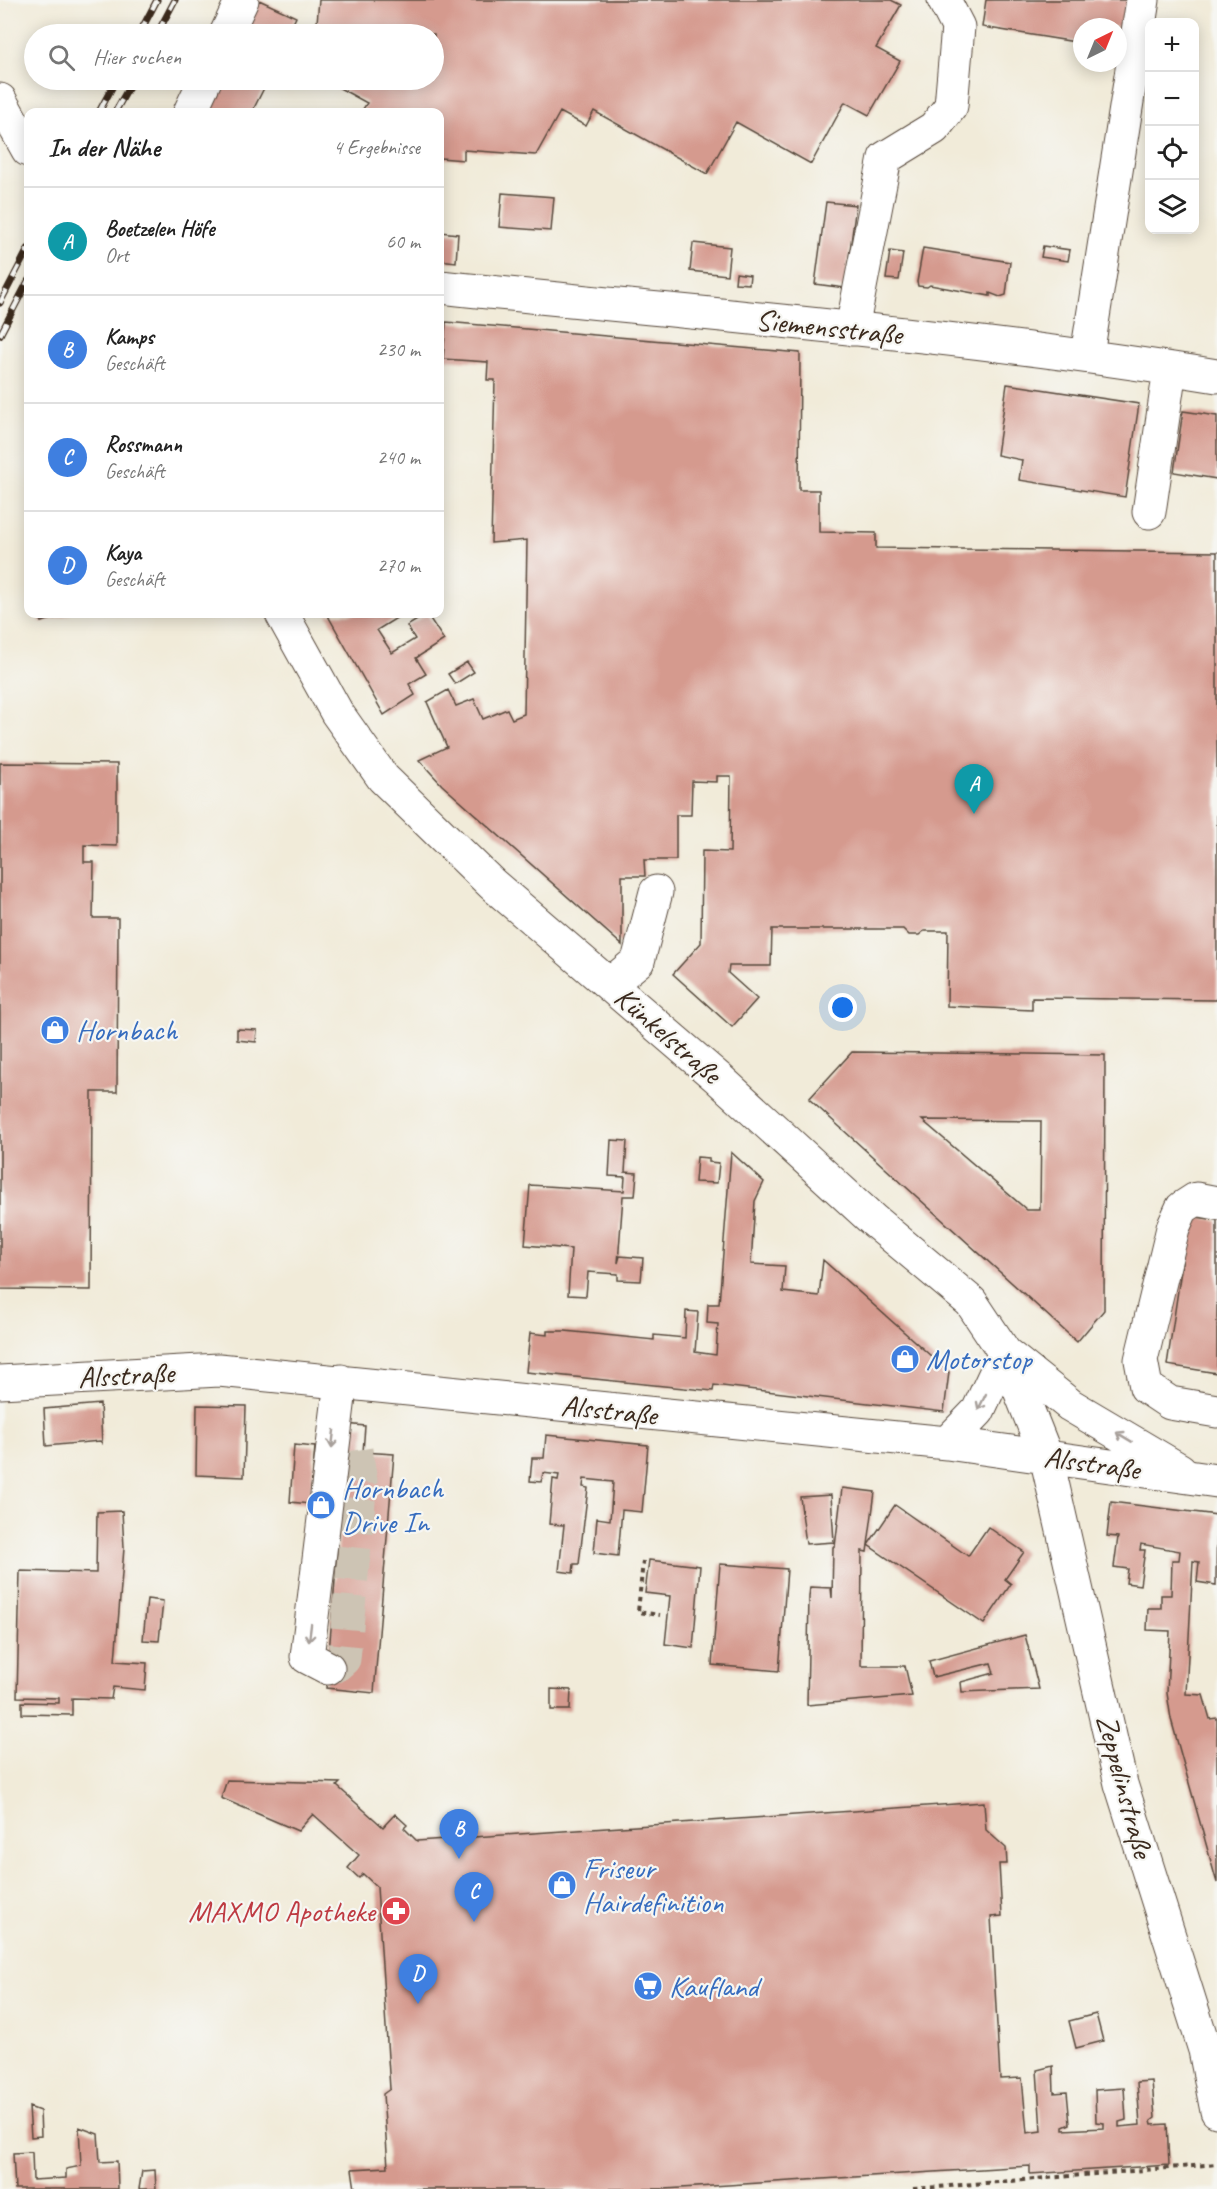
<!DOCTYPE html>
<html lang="de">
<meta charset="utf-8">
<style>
:root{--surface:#fff;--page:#f2f2f2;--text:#222;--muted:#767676;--line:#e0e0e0;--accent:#1a73e8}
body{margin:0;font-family:Caveat,sans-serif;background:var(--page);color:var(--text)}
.controls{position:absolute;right:18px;top:18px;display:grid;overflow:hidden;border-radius:12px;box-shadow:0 3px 15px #0003}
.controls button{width:54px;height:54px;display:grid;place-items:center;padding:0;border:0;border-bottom:2px solid var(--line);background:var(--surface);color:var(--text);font:30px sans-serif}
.compass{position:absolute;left:1073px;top:18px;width:54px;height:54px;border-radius:50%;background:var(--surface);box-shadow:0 3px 15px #0003;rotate:43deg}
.you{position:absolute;left:843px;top:1008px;width:21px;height:21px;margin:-15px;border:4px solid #fff;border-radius:50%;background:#1a73e8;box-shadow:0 0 0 9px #1a73e833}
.badge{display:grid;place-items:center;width:39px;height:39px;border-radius:50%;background:var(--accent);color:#fff;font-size:20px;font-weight:700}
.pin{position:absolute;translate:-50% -50px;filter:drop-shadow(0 2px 3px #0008)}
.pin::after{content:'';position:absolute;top:32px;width:21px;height:18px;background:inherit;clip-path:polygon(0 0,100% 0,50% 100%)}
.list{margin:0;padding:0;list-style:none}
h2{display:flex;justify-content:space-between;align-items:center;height:78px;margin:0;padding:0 24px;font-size:26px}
h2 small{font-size:20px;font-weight:400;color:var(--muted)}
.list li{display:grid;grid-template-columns:39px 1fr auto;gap:18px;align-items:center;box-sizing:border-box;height:108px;padding:0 24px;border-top:2px solid var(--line)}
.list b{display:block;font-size:22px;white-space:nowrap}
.list p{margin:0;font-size:20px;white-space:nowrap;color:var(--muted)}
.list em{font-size:20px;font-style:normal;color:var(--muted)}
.icon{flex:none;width:33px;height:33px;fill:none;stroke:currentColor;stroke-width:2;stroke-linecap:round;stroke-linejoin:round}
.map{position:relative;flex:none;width:1217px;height:2189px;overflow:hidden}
.search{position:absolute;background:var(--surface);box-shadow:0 3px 15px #0003;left:24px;top:24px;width:420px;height:66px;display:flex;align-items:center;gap:15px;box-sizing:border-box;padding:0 21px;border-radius:33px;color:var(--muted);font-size:22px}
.panel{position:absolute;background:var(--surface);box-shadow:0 3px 15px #0003;left:24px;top:108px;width:420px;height:510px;border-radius:12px}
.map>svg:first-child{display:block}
.building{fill:#d59a8e;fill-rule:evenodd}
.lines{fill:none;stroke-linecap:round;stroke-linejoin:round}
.minor-tunnel{stroke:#cdc4b4;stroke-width:33;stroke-dasharray:33 16;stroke-linecap:butt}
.minor-casing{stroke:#56473a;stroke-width:35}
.path{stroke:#56473a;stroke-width:4;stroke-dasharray:4.5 4.5;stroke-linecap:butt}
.minor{stroke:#fff;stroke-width:33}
.rail-casing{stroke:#3b2a1e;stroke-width:7}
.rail{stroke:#f6f6f2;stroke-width:4.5;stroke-dasharray:14;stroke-linecap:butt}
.oneway{stroke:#a79f9a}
.labels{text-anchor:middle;stroke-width:4.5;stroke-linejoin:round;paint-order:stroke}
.street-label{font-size:30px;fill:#3b2a1e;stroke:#f6f6f2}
.shop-label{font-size:30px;fill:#366cbe;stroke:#f6f6f2;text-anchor:start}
.health-label{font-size:30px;fill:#be3a42;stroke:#f6f6f2;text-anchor:end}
</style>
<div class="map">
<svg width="1217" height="2189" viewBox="0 0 1217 2189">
<rect width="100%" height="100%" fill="#f6f6f2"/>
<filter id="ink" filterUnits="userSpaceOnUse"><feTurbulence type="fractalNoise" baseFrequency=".0167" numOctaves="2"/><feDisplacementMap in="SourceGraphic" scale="12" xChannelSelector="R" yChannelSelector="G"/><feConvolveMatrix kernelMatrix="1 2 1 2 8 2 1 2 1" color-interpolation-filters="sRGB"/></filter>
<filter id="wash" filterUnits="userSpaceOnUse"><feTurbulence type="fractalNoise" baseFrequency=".008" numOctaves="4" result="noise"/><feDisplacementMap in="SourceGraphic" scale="24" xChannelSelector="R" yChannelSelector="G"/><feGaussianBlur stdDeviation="1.35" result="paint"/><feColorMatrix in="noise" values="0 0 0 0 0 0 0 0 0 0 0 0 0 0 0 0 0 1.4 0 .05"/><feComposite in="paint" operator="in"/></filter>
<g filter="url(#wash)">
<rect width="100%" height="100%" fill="#f1ebd9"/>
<g id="blocks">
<path class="building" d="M 259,0 L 296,17 L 288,34 L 243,34 Z
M 319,0 L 891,0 L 901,5 L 876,48 L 900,61 L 869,115 L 845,102 L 811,164 L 736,122 L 707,174 L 594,111 L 586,126 L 560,112 L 536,155 L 464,150 L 464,160 L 440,158 L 440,112 L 361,112 L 367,103 L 325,80 L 434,80 L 434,34 L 316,34 Z
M 986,0 L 1133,0 L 1126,49 L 1118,48 L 1118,27 L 1082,27 L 1082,43 L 982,27 Z
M 222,80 L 268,80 L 252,112 L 206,112 Z
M 502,193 L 554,197 L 551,231 L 499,227 Z
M 826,202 L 856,205 L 845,288 L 815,284 Z
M 440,232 L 458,234 L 456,262 L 440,260 Z
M 693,243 L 730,247 L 727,275 L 690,271 Z
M 1043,246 L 1070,250 L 1068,261 L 1041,257 Z
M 923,248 L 1010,262 L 1006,295 L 1000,297 L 990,293 L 990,296 L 930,285 L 927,287 L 918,286 L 917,282 Z
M 890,251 L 903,253 L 899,280 L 886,279 Z
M 736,273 L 750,275 L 749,284 L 735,283 Z
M 446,322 L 800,353 L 799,490 L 819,490 L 819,532 L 876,533 L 876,548 L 1217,552 L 1217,1000 L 1032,998 L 1032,1010 L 947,1006 L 948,931 L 924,931 L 919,935 L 909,935 L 903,929 L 772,929 L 771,966 L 729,966 L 728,973 L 757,999 L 732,1027 L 673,974 L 701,943 L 702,851 L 730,852 L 731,776 L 717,776 L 717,782 L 692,781 L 691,815 L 676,815 L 676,860 L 644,860 L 645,876 L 622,876 L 622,945 L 442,785 L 419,760 L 447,747 L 427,702 L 448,690 L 456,706 L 474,699 L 483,719 L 507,709 L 512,719 L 524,714 L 527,540 L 491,543 L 495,380 L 487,380 L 488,362 L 443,359 Z
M 1007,384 L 1139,404 L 1125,497 L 1019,480 L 1022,460 L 997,455 Z
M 1183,411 L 1217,416 L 1217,479 L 1174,472 Z
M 39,614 L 71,614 L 41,622 Z
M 327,614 L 403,614 L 377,630 L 392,653 L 415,639 L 407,626 L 427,614 L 444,640 L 416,658 L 426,674 L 409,684 L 415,695 L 384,715 Z
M 467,662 L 474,672 L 455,684 L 448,674 Z
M 0,763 L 117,764 L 117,846 L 84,845 L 84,862 L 94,862 L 93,918 L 118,918 L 117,1092 L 92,1092 L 91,1290 L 0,1289 Z
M 237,1029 L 257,1030 L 256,1042 L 237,1040 Z
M 852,1052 L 1105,1055 L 1104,1310 L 1077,1342 L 809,1099 ZM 922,1120 L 1041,1121 L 1040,1210 L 1027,1210 Z
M 611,1140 L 627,1141 L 625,1172 L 637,1173 L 635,1196 L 623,1196 L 618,1263 L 620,1256 L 643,1258 L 641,1281 L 618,1280 L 618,1274 L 588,1272 L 586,1296 L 568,1295 L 571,1249 L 525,1245 L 530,1185 L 624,1191 L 625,1177 L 609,1176 Z
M 731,1152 L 764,1182 L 755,1201 L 751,1264 L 785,1266 L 783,1292 L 819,1296 L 823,1260 L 949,1372 L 944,1412 L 714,1385 L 713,1391 L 526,1372 L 530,1333 L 547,1335 L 547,1331 L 565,1331 L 654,1340 L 654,1335 L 685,1338 L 686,1311 L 698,1312 L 695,1352 L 716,1355 L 718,1324 L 707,1323 L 708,1304 L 719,1304 Z
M 697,1157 L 709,1158 L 709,1162 L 719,1163 L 717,1183 L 695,1182 Z
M 1189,1216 L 1217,1220 L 1217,1373 L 1167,1365 Z
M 100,1404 L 102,1443 L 100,1441 L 46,1446 L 44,1409 Z
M 197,1405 L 246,1406 L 244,1477 L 196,1475 Z
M 326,1422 L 365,1426 L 363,1452 L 394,1454 L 374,1693 L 326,1688 L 346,1450 Z
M 546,1435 L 648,1445 L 642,1512 L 622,1510 L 618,1556 L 594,1553 L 597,1518 L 610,1520 L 613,1482 L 584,1479 L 583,1487 L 588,1488 L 579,1564 L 574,1564 L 573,1573 L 559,1571 L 564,1525 L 549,1524 L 553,1479 L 558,1480 L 559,1475 L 543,1473 L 541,1482 L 530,1481 L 532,1458 L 544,1458 Z
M 294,1445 L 315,1447 L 310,1504 L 290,1502 Z
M 842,1488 L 875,1492 L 867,1552 L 862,1551 L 861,1666 L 905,1666 L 912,1696 L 807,1705 L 809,1597 L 810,1587 L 831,1588 L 832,1598 L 833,1547 L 835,1547 Z
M 831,1495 L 834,1542 L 806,1544 L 800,1497 Z
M 1111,1502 L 1217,1515 L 1216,1585 L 1197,1582 L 1199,1562 L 1193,1561 L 1186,1694 L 1203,1695 L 1210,1719 L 1217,1718 L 1217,1883 L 1171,1719 L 1167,1693 L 1170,1631 L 1147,1630 L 1148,1608 L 1161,1608 L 1161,1595 L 1171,1595 L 1172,1560 L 1179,1560 L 1180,1551 L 1141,1544 L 1140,1550 L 1145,1550 L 1140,1585 L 1126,1583 L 1128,1569 L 1114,1567 L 1118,1537 L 1107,1536 Z
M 895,1505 L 968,1556 L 988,1527 L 1024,1552 L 1005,1579 L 1011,1584 L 984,1624 L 868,1545 Z
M 122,1511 L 124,1548 L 115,1661 L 147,1663 L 145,1690 L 113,1687 L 111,1699 L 72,1698 L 72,1715 L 22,1714 L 22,1702 L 59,1703 L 59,1698 L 17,1697 L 20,1571 L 96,1573 L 97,1512 Z
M 649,1560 L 700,1566 L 693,1648 L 665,1644 L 670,1596 L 645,1593 Z
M 720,1564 L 787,1569 L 779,1671 L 712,1665 Z
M 147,1599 L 163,1601 L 159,1641 L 143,1640 Z
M 1025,1635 L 1039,1689 L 962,1692 L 961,1682 L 994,1673 L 991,1663 L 933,1677 L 929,1661 Z
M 551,1689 L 571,1690 L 570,1710 L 551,1710 Z
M 227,1780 L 340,1783 L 337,1786 L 383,1827 L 395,1814 L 407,1825 L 404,1828 L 417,1841 L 984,1802 L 986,1830 L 1006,1848 L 1007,1864 L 999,1864 L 1002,1916 L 991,1917 L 1000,2079 L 1022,2078 L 1027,2133 L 1041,2131 L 1037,2070 L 1053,2066 L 1054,2093 L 1067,2092 L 1070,2124 L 1063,2127 L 1063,2130 L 1104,2128 L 1104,2123 L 1096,2122 L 1095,2090 L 1124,2088 L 1126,2120 L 1119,2122 L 1119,2127 L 1140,2125 L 1137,2082 L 1152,2081 L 1155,2118 L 1151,2121 L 1152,2125 L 1167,2124 L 1169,2165 L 1030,2174 L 1030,2166 L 665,2189 L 355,2189 L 352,2169 L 388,2167 L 383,2094 L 390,2089 L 377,1887 L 363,1874 L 359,1878 L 348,1868 L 359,1855 L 313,1814 L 298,1831 L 221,1798 Z
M 1096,2014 L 1103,2041 L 1076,2048 L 1069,2021 Z
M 29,2107 L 40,2111 L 41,2136 L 31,2137 Z
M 79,2127 L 98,2134 L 100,2162 L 117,2161 L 118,2189 L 15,2189 L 13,2153 L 32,2152 L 33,2180 L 66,2178 L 66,2169 L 81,2166 Z
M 155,2170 L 156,2189 L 139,2189 L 142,2171 Z"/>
</g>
</g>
<g filter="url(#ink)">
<use href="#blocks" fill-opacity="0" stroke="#56473a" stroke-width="1.5"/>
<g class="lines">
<path class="minor-tunnel" d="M 328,1668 L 336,1666 L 344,1659 L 361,1481 L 356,1450"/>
<g class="minor-casing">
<path id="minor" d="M 226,34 L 242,0
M 0,100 L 28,150
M 190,112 L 205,80
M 440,287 C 699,314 959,334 1217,376
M 852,329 L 885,158 L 934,128 L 951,106 L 958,27 L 944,0
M 1087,355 L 1143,0
M 1149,512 L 1170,369
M 282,614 L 337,713 L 383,778 L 492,884 L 718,1078 L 873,1220 L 971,1302 L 1005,1353 L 1046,1456 L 1121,1784 L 1205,2050 L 1217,2111
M 610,984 L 638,961 L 656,892
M 1217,1203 L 1196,1199 L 1182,1208 L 1173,1228 L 1141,1360 L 1146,1387 L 1170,1403 L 1217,1411
M 0,1382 L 219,1370 L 947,1443 L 1217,1481
M 947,1443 L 978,1411 L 1005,1353 L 1070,1405 L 1180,1470
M 328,1668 L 307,1657 L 341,1381"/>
</g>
<path class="path" d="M 643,1561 L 638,1612 L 660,1615
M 913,2189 L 1217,2164"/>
<use href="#minor" class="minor"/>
<g class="rail-casing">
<path id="rail" d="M 139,34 L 157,0
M 157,34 L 175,0
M 99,112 L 116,80
M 115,112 L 133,80
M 0,303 L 28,249
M 0,335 L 28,281"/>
</g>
<use href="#rail" class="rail"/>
</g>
<defs><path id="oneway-shaft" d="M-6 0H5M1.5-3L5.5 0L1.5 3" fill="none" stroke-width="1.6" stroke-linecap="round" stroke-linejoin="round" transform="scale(1.5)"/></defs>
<g class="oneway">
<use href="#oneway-shaft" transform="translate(982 1402) rotate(116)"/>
<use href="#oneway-shaft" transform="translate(1124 1437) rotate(-149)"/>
<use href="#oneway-shaft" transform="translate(333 1439) rotate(97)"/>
<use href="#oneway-shaft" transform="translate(310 1633) rotate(97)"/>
</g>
</g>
<defs>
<g id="shop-disc" transform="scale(1.5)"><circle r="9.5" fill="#3f7fe0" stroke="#f6f6f2"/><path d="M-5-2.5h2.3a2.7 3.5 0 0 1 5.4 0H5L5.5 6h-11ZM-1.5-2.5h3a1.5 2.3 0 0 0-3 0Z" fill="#fff"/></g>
<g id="pharmacy-disc" transform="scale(1.5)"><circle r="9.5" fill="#e0444e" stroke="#f6f6f2"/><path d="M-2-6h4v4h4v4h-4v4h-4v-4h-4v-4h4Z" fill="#fff"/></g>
<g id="supermarket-disc" transform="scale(1.5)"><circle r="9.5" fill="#3f7fe0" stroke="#f6f6f2"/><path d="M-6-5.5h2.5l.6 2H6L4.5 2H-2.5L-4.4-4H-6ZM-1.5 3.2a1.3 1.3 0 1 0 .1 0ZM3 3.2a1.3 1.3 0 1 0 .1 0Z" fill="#fff"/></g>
</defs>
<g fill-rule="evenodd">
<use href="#shop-disc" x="55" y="1030"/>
<use href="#shop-disc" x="905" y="1359"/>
<use href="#shop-disc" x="321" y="1505"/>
<use href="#shop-disc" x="562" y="1885"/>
<use href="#pharmacy-disc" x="396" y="1911"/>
<use href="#supermarket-disc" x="648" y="1986"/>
</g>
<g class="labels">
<g class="street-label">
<text transform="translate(829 327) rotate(6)" y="10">Siemensstraße</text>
<text transform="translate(668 1035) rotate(41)" y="10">Künkelstraße</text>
<text transform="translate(126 1375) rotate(-3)" y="10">Alsstraße</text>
<text transform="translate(609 1410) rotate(6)" y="10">Alsstraße</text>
<text transform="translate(1092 1463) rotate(8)" y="10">Alsstraße</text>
<text transform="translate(1125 1786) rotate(75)" y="10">Zeppelinstraße</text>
</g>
<g class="shop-label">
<text x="76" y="1040">Hornbach</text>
<text x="926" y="1369">Motorstop</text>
<text x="342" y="1498">Hornbach<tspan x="342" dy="34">Drive In</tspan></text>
<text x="583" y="1878">Friseur<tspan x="583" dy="34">Hairdefinition</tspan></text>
<text x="669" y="1996">Kaufland</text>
</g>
<g class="health-label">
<text x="375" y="1921">MAXMO Apotheke</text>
</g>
</g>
</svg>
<div class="controls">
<button>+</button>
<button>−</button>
<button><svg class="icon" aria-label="locate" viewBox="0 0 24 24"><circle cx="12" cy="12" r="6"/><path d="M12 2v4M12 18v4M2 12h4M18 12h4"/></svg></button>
<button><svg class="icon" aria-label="layers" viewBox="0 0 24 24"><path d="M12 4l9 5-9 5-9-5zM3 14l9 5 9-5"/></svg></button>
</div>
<svg class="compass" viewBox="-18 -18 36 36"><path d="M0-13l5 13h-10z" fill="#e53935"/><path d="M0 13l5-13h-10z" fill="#767676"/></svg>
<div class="you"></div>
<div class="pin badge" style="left:974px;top:814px;background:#0f9aa8">A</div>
<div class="pin badge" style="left:459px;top:1859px;background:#3f7fe0">B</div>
<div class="pin badge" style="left:474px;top:1922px;background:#3f7fe0">C</div>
<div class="pin badge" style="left:418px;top:2004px;background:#3f7fe0">D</div>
<div class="search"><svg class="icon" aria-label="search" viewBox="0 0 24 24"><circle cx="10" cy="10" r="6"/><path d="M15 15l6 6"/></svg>Hier suchen</div>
<section class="panel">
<h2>In der Nähe<small>4 Ergebnisse</small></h2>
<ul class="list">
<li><span class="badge" style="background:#0f9aa8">A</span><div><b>Boetzelen Höfe</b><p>Ort</p></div><em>60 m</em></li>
<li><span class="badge" style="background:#3f7fe0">B</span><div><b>Kamps</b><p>Geschäft</p></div><em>230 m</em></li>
<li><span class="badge" style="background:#3f7fe0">C</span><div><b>Rossmann</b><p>Geschäft</p></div><em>240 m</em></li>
<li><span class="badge" style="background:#3f7fe0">D</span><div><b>Kaya</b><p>Geschäft</p></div><em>270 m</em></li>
</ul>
</section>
</div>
